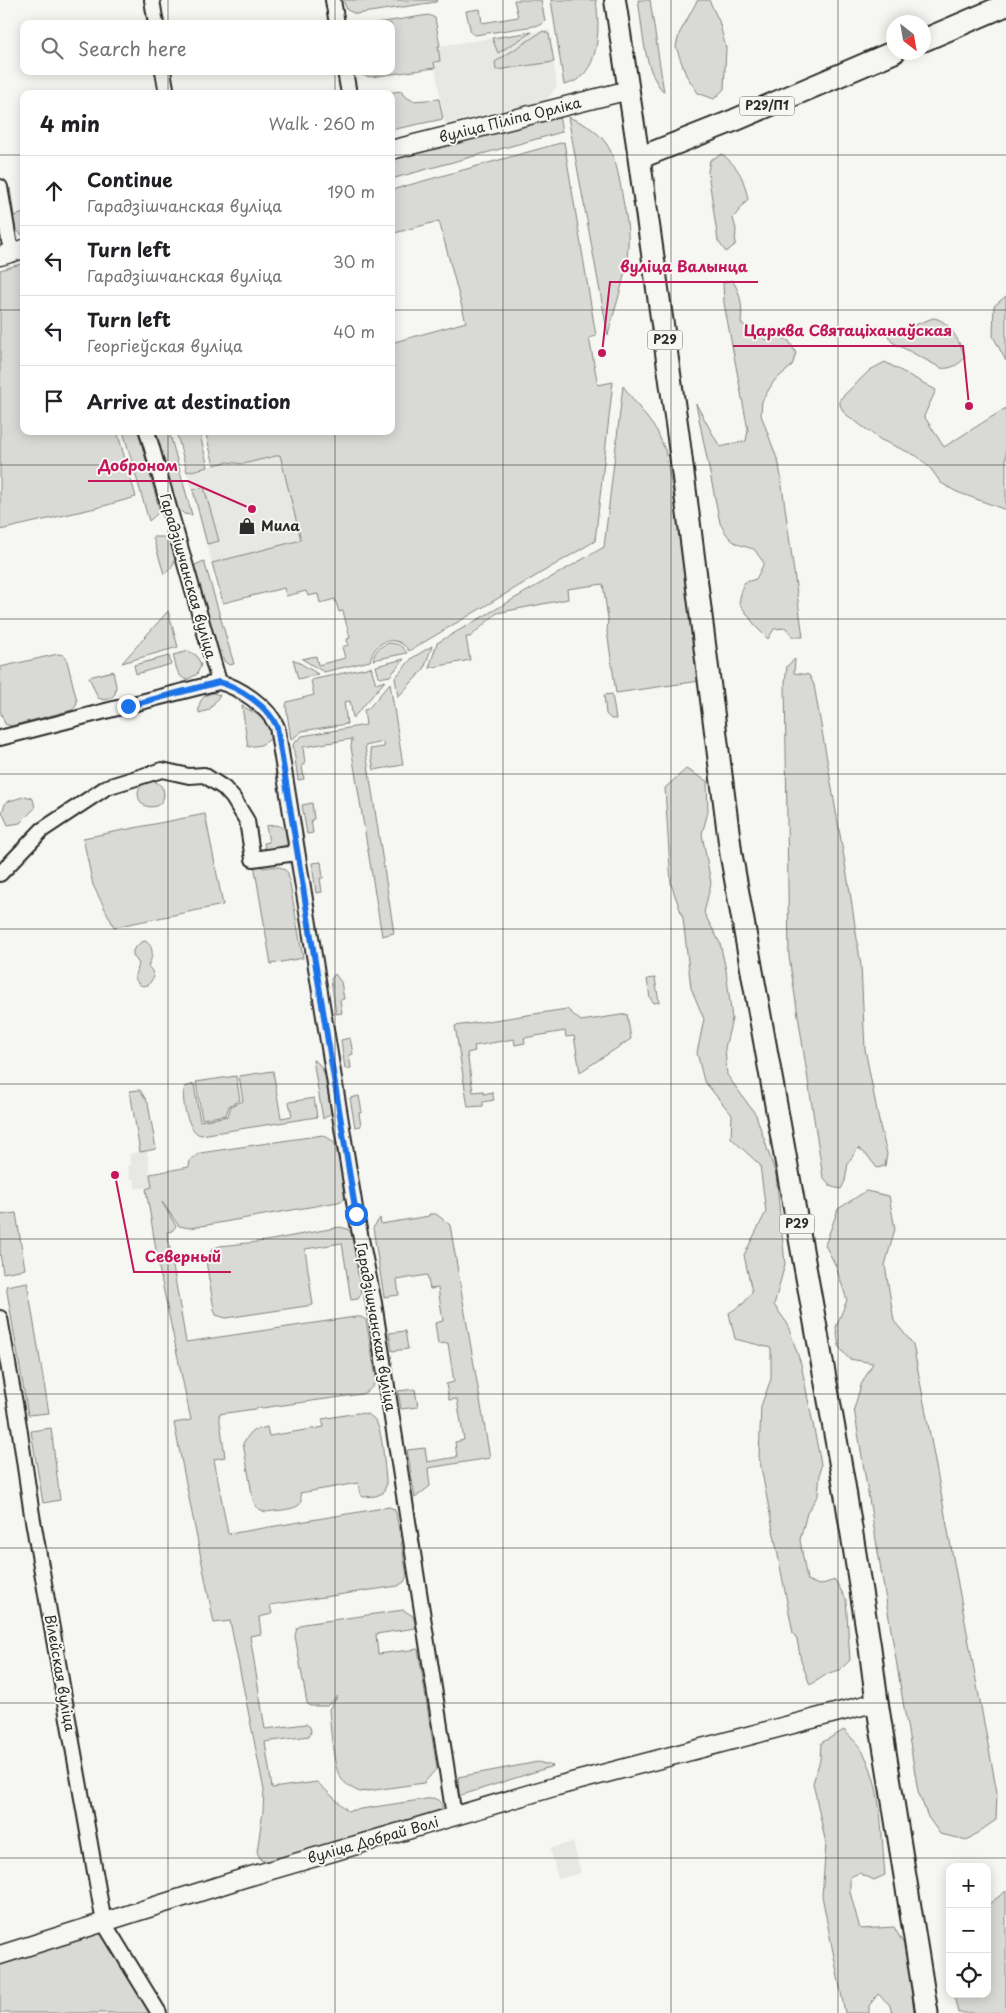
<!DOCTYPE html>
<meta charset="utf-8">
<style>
:root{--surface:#fff;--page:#f6f6f6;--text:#202124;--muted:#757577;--line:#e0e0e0}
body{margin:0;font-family:"Playpen Sans",sans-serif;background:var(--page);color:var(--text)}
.controls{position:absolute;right:15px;bottom:15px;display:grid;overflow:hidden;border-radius:10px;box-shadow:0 2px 12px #0003}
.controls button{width:45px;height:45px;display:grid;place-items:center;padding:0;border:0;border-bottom:1px solid var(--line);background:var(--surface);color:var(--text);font:25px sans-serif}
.compass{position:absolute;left:886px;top:15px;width:45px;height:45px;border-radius:50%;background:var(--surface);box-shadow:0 2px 12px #0003;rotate:149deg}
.stop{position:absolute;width:15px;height:15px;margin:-11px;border:4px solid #1a73e8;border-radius:50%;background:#fff}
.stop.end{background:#1a73e8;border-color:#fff;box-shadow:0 1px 5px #0008}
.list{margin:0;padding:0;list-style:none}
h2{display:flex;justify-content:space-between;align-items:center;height:65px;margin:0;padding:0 20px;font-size:21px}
h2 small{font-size:16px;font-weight:400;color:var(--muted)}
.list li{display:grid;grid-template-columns:32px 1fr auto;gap:15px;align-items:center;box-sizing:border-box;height:70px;padding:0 20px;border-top:1px solid var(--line)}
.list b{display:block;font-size:19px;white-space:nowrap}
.list p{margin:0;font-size:16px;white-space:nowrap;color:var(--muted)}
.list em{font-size:16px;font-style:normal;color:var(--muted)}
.icon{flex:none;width:28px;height:28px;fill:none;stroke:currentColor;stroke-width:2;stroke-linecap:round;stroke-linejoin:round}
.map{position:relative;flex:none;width:1006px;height:2013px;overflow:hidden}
.search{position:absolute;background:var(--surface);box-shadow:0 2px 12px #0003;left:20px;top:20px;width:375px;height:55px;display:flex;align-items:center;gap:12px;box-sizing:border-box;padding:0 18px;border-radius:10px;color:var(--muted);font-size:19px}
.panel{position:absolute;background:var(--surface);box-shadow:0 2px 12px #0003;left:20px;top:90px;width:375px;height:345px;border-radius:10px}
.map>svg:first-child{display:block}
.built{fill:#e7e7e3}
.green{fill:#d9d9d5;stroke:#828280}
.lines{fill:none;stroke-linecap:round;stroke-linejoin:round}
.minor-casing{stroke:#2b2b2b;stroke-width:18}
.tertiary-casing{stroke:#2b2b2b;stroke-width:21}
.secondary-casing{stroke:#2b2b2b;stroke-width:24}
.primary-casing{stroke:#2b2b2b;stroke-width:25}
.minor{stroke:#f6f6f2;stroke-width:14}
.tertiary{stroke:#f6f6f2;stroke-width:18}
.secondary{stroke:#f6f6f2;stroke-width:20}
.primary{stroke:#f6f6f2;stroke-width:21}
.route{stroke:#1a73e8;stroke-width:6}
.grid{fill:none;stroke:#2b2b2b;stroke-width:1;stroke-opacity:0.55}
.labels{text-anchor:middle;stroke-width:4;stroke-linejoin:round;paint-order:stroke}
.shield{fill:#f6f6f2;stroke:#686867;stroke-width:1}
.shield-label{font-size:12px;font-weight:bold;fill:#2b2b2b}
.street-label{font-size:14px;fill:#2b2b2b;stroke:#f6f6f2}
.poi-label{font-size:14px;font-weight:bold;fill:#2b2b2b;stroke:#f6f6f2;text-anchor:start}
.leader{fill:none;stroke:#c2185b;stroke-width:2}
.callout-dot{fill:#c2185b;stroke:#f6f6f2;stroke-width:2}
.callout-label{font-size:15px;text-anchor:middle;font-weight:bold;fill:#c2185b;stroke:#f6f6f2;stroke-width:4;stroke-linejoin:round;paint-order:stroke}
</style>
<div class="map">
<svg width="1006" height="2013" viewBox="0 0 1006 2013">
<rect width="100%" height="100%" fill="#f6f6f2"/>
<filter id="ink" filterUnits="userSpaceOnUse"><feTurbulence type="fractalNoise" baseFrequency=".02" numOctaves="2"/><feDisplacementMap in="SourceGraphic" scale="10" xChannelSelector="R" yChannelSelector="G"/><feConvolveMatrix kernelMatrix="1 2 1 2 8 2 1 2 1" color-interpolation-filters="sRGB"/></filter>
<g filter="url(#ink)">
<path class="built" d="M 549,30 L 557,86 L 547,100 L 445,124 L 434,61 L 438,46 Z
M 280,455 L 301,541 L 212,563 L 187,472 L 227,462 L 243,464 Z
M 147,1150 L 152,1188 L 135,1188 L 134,1179 L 130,1179 L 128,1166 L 131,1165 L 129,1154 Z
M 573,1842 L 581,1873 L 558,1879 L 550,1848 Z"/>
<path class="green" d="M 343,0 L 438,0 L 436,2 L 356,14 L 347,10 Z
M 514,0 L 541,0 L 545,21 L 541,25 L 475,35 L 471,33 L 466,11 L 480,9 L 482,23 L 518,17 Z
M 551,0 L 596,0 C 600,28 601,78 564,85 Z
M 638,0 L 650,0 L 664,92 C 643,71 643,28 638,0 Z
M 700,0 L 709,0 L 719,21 L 726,48 L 724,89 L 714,99 L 698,93 L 686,75 L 676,47 L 679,34 L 697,1 Z
M 429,15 L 435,18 L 440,46 L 438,46 L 440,61 L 434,62 L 435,68 L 371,77 L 361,75 L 358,71 L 391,71 L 391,24 L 370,24 Z
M 543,31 L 549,34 L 554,62 L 496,70 L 495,62 Z
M 532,32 L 498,53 L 492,38 Z
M 402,91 L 403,95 L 413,101 L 439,99 L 443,119 L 391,130 L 391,94 L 377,94 Z
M 559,116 L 562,132 L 391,179 L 391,160 Z
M 568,117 C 612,133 616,158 623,200 C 626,215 629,230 628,246 C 627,276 615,306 608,335 Z
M 564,142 L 596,336 L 589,338 L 598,385 L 613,382 L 595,541 L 409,651 C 397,633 374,640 370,661 L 324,672 L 302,659 L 316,656 L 318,665 L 345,658 L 342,647 L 348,645 L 347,639 L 350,638 L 343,611 L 339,612 L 335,599 L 320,603 L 318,594 L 308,596 L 306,591 L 286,596 L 284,588 L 223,603 L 212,563 L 301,540 L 280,455 L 243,464 L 227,462 L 214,465 L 205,431 L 391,431 L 391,343 L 466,322 L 439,221 L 391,234 L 391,190 Z
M 722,154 C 740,169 743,177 748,199 L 733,218 L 736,229 L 735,245 L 726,252 L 718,241 L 708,172 L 710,160 Z
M 10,188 L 14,216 L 24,213 L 24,236 C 7,227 4,204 10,188 Z
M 24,263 L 24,431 L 117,431 L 136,497 L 100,507 L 0,530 L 0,270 Z
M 732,280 C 741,293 743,307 741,323 L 766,340 L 779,336 L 789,341 L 796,353 L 792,366 L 774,381 L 762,401 L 761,415 L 779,464 L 803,637 L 793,637 L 786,628 L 774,629 L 768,639 L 757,628 L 739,603 L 743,583 L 756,579 L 764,563 L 754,549 C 734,544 730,542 720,523 L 696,404 L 720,447 L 746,441 L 748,430 L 724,303 L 723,283 Z
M 1006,296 L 1006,361 L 993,336 L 994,306 Z
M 933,318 C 949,319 960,343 965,357 C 961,364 949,370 941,368 L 892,342 L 888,336 L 891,334 Z
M 885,362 L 936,390 L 924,416 L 944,447 L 1006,408 L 1006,510 L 957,492 L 941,483 L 931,469 L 917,456 L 881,440 L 844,413 L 840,405 L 840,399 L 870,370 Z
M 623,386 L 657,431 L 665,450 L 707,680 L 616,693 L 607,631 L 608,619 L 603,584 L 567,589 L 568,599 L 497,613 L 470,637 L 466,637 L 470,660 L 429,668 L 437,643 L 604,547 Z
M 123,431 L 138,431 L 159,508 L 158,513 L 149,521 Z
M 156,431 L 169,431 L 192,515 L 184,514 L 176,506 Z
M 176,431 L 199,431 L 208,467 L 187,472 Z
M 204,487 L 219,541 L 207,544 L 193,490 Z
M 153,537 L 164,537 C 178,547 179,565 164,574 Z
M 204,561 L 234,664 L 229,665 L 224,661 L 221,651 L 217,652 L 194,571 L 195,565 Z
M 168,611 L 178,647 L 122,663 Z
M 389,643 C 398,644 402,645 407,653 L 373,660 C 375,650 379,647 389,643 Z
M 432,646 L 424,669 L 398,697 L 395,678 L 412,658 Z
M 189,651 L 197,656 L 201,665 L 197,674 L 187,680 C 176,677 176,664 173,655 Z
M 58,654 L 63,655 L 67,661 L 77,701 L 76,706 L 72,710 L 11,726 L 5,724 L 0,711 L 0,667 Z
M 169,656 L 171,664 L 136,674 L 134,665 Z
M 293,659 L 318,674 L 298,679 Z
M 404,659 L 390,676 L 379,678 L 376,666 Z
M 795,659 L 794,673 L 809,675 L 814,685 L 850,892 L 861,966 L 865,1049 L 880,1126 L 887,1154 L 885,1166 L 877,1168 L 867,1155 L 858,1148 L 848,1163 L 845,1181 L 841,1189 L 832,1187 L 823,1177 L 789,957 L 785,682 L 787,666 Z
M 371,667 L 376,684 L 385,681 L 353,718 L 350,701 L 344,702 L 347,724 L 302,731 L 291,740 L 286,706 L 287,702 L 314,695 L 311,680 Z
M 113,671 L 116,686 L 115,694 C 110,700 105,701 98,698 L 89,677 Z
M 390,683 L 403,765 L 374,770 L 370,749 L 384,747 L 383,742 L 365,746 L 394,933 L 382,936 L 351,747 L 352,739 L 303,747 L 305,764 L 302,765 L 304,779 L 298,780 L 293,744 L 302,736 L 366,725 L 364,710 L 368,709 Z
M 213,693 L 220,695 L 209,710 L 199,713 C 198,702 202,695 213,693 Z
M 612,694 L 616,719 L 611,719 L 606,714 L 604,695 Z
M 242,706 C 256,714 269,718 272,736 L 269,740 L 261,745 L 248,747 Z
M 686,769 L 707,781 L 708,812 L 702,834 L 711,883 L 704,913 L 720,943 L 726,970 L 732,1019 L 725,1048 L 727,1075 L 756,1115 L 776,1175 L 785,1264 L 774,1305 L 787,1323 L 801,1364 L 821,1464 L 818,1495 L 807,1513 L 800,1540 L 807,1580 L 819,1585 L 835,1580 L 846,1599 L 850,1660 L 840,1670 L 829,1673 L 810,1685 L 801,1661 L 797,1639 L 793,1633 L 759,1457 L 761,1406 L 771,1379 L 771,1348 L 735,1339 L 729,1313 L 744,1303 L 752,1292 L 744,1255 L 766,1212 L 760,1165 L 731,1138 L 732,1115 L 704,1081 L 697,1053 L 704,1019 L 691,988 L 683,918 L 671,884 L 665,788 Z
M138 794a13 13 0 1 1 26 0a13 13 0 1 1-26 0Z
M 26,796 L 33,799 L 35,808 L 20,823 L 8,825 L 2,812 L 6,802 Z
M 312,803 L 314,819 L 311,820 L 313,833 L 307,834 L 302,805 Z
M 205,814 L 223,905 L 114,927 L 93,885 L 83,838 Z
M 274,825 C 284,826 288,831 289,841 L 283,849 L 266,853 L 264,843 L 269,842 L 266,826 Z
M 321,862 L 323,878 L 320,878 L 322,892 L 316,893 L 312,863 Z
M 261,863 L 263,868 C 273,867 281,864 288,873 L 303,958 L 271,964 L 254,864 Z
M 145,941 C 155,947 153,957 148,966 L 152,971 L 154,977 L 148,985 C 140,987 139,985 135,978 L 139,964 L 133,955 L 133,950 L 140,943 Z
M 335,974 L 341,982 L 344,999 L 340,1000 L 342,1013 L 336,1014 L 331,979 Z
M 655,978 L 659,1002 L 654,1003 L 650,998 L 647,979 Z
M 567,1009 L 581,1021 L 627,1014 L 631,1039 L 580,1072 L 574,1036 L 566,1037 L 565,1031 L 524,1038 L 525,1043 L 515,1045 L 514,1039 L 474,1046 L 475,1051 L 467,1053 L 473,1092 L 483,1091 L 484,1094 L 492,1092 L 494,1100 L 483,1102 L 483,1106 L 468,1107 L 455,1026 Z
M 350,1038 L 353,1054 L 349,1055 L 351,1068 L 345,1069 L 341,1040 Z
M 313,1060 C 327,1064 331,1099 331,1113 L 323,1119 Z
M 273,1071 L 281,1118 L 292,1116 L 289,1102 L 314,1098 L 317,1117 L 201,1135 C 188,1133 180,1098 185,1087 L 194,1084 L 200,1121 L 228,1116 L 231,1106 L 243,1101 L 239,1076 Z
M 236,1076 L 240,1100 L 229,1106 L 226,1115 L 202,1119 L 196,1082 Z
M 140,1090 L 148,1103 L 156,1149 L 140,1152 L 130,1091 Z
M 359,1096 L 362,1112 L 359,1113 L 361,1126 L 355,1127 L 350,1098 Z
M 323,1135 L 333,1141 L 336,1146 L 346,1195 L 343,1200 L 338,1202 L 190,1228 L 179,1226 L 162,1202 L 176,1226 L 172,1231 L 167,1232 L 186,1342 L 355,1317 L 361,1317 L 366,1320 L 376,1378 C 374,1387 370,1390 362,1394 L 219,1414 L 225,1457 L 214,1459 L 228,1534 L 389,1507 L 394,1509 L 396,1513 L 407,1576 L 404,1582 L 398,1586 L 270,1605 L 272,1614 L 259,1617 L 261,1634 L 250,1636 L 265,1729 L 306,1724 L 310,1727 L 311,1732 L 309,1736 L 265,1742 L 272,1788 L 317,1782 L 348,1811 L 433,1798 L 439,1800 L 442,1805 L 442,1811 L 268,1862 L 261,1860 L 257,1852 L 263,1811 L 264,1790 L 230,1621 L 214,1623 L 174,1423 L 191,1420 L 159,1268 L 146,1189 L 152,1187 L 150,1174 L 189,1167 L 190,1160 L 200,1153 Z
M 866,1191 L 889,1196 L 895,1229 L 885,1265 L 894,1321 L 913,1344 L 997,1792 L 996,1820 L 967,1840 L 940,1834 L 928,1817 L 918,1791 L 854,1409 L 861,1385 L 873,1363 L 849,1359 L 839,1347 L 836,1327 L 847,1300 L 835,1264 L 825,1245 L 838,1209 Z
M 16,1213 L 25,1269 L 3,1273 L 0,1253 L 0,1215 Z
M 429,1214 L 436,1214 L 450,1225 L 490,1458 L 428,1468 L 430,1486 L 415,1498 L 407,1450 L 425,1448 L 427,1462 L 457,1457 L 455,1442 L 464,1440 L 457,1399 L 449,1400 L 446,1384 L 454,1382 L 448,1343 L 438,1344 L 435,1323 L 443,1321 L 438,1288 L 430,1289 L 427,1275 L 397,1280 L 399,1295 L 384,1297 L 373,1228 L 380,1218 L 381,1224 L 429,1216 Z
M 340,1227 L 348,1229 L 352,1235 L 361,1294 L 358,1299 L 351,1300 L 342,1243 L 305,1249 L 313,1305 L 226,1318 L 216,1315 L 214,1309 L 206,1261 L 212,1249 L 220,1246 L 266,1241 Z
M 27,1282 L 49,1413 L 28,1415 L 6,1286 Z
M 405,1331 L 408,1349 L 392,1351 L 389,1333 Z
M 415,1389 L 418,1407 L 401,1409 L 398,1391 Z
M 357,1413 C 364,1413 370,1414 375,1420 C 383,1431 384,1465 386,1479 L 386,1486 L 383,1493 L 376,1496 L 363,1497 L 360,1494 L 358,1483 L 300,1493 C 301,1497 302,1502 299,1505 C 294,1510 272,1511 265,1512 L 256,1507 L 253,1500 L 243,1443 L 252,1431 L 267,1427 L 269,1436 L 324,1427 L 322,1419 Z
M 51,1428 L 60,1500 L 43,1503 L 31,1431 Z
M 403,1610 L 413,1616 L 416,1628 L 376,1634 L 378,1654 L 418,1649 L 437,1768 L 424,1783 L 360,1792 C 352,1789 343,1783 339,1775 C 333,1763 330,1723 329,1709 L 338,1696 L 327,1706 L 310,1706 L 307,1703 L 295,1636 L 297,1628 L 304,1624 Z
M 844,1730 C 850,1737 860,1745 864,1754 C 883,1790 881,1836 885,1875 L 874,1880 L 859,1873 L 850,1877 L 850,1892 L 860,1929 L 894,1927 L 907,1950 L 914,2013 L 893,2013 L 889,2004 L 878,1994 L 869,2006 L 869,2013 L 845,2013 L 822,1896 L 826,1844 L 813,1783 L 820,1760 L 821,1743 Z
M 538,1762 L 553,1766 L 459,1796 L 458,1777 Z
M 1006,1891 L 1006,2013 L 958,2013 L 954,1994 L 987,1994 L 987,1912 L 989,1904 Z
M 104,1923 L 159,2013 L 0,2013 L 0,1955 Z"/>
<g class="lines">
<g class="minor-casing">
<path id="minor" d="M 152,0 L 156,24
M 333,0 L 337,24
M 163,71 L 167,94
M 345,71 L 349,94
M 0,187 L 11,252
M 147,431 L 219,682 C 239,687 269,707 277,727 L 356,1214 L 374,1303 L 454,1816
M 0,738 L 219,682
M 0,874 L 42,830 L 107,787 L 162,770 L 189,776 L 204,775 L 224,788 L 233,798 L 247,821 L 253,859 L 296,853
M 0,1318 L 19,1426 L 32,1515 L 104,1923 L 159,2013"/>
</g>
<g class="tertiary-casing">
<path id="tertiary" d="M 391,150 L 629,90
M 0,256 L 24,249
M 0,1955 L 244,1878 L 557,1786 L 877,1702"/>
</g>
<g class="secondary-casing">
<path id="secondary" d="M 615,0 L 639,158"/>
</g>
<g class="primary-casing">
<path id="primary" d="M 924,40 L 1006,5
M 894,52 L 735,120 L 639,158 L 678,434 L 731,854 L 844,1484 L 870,1648 L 877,1702 L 927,2013"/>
</g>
<use href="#minor" class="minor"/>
<use href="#tertiary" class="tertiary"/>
<use href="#secondary" class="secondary"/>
<use href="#primary" class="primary"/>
</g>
</g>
<g class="lines" filter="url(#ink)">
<path class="route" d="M 128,706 L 219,682 C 239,687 269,707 277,727 L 356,1214"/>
</g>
<path class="grid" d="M 168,0 L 168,24M 335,0 L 335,24M 503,0 L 503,2013M 671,0 L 671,2013M 838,0 L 838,2013M 168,71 L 168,94M 335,71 L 335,94M 0,155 L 24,155M 391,155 L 1006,155M 0,310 L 24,310M 391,310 L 1006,310M 168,431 L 168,2013M 335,431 L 335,2013M 0,465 L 1006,465M 0,619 L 1006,619M 0,774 L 1006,774M 0,929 L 1006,929M 0,1084 L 1006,1084M 0,1239 L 1006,1239M 0,1394 L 1006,1394M 0,1548 L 1006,1548M 0,1703 L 1006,1703M 0,1858 L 1006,1858"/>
<defs>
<g id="shop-bare" transform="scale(1.35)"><path d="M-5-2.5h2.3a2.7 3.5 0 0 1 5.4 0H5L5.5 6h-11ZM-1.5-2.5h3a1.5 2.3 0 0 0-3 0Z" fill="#2b2b2b" stroke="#f6f6f2" stroke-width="2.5" paint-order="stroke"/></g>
</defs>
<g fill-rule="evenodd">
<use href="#shop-bare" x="247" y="526"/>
</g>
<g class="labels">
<g class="shield">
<rect x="739.5" y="96.5" width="55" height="19" rx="4"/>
<rect x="647.5" y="330.5" width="35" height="19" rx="4"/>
<rect x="779.5" y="1214.5" width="35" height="19" rx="4"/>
</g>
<g class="shield-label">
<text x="767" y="110">Р29/П1</text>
<text x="665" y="344">Р29</text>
<text x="797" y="1228">Р29</text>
</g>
<g class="street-label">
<text transform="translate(510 120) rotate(-14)" y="5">вуліца Піліпа Орліка</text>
<text transform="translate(188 576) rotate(74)" y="5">Гарадзішчанская вуліца</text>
<text transform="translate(376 1327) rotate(80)" y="5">Гарадзішчанская вуліца</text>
<text transform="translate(60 1673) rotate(80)" y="5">Вілейская вуліца</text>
<text transform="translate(373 1840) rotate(-16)" y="5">вуліца Добрай Волі</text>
</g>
<g class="poi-label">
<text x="261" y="531">Мила</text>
</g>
</g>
<path class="leader" d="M602 353L610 282H758M969 406L963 346H733M252 509L188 481H88M115 1175L134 1272H231"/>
<g class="callout-dot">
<circle cx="602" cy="353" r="5"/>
<circle cx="969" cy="406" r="5"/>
<circle cx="252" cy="509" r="5"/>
<circle cx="115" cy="1175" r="5"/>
</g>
<g class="callout-label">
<text x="684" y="272">вуліца Валынца</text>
<text x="848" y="336">Царква Святаціханаўская</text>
<text x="138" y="471">Доброном</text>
<text x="183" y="1262">Северный</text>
</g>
</svg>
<div class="controls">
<button>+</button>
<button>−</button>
<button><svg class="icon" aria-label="locate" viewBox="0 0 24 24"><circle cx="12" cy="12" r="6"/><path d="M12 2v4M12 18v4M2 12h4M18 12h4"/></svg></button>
</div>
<svg class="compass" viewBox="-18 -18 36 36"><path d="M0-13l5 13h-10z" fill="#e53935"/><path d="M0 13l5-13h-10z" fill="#757577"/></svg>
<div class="stop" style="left:356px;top:1214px"></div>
<div class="stop end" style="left:128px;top:706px"></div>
<div class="search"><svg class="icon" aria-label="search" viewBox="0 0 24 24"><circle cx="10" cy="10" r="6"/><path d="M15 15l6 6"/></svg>Search here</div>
<section class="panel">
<h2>4 min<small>Walk · 260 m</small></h2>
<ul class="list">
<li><svg class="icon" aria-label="ahead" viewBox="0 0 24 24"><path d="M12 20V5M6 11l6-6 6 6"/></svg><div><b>Continue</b><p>Гарадзішчанская вуліца</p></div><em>190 m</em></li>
<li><svg class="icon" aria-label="left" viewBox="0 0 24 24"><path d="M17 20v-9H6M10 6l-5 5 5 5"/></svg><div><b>Turn left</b><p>Гарадзішчанская вуліца</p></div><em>30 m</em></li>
<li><svg class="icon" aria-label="left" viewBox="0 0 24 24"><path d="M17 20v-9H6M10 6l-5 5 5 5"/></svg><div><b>Turn left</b><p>Георгіеўская вуліца</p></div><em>40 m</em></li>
<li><svg class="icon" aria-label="arrive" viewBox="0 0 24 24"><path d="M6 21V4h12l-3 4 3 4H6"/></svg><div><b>Arrive at destination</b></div></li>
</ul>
</section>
</div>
